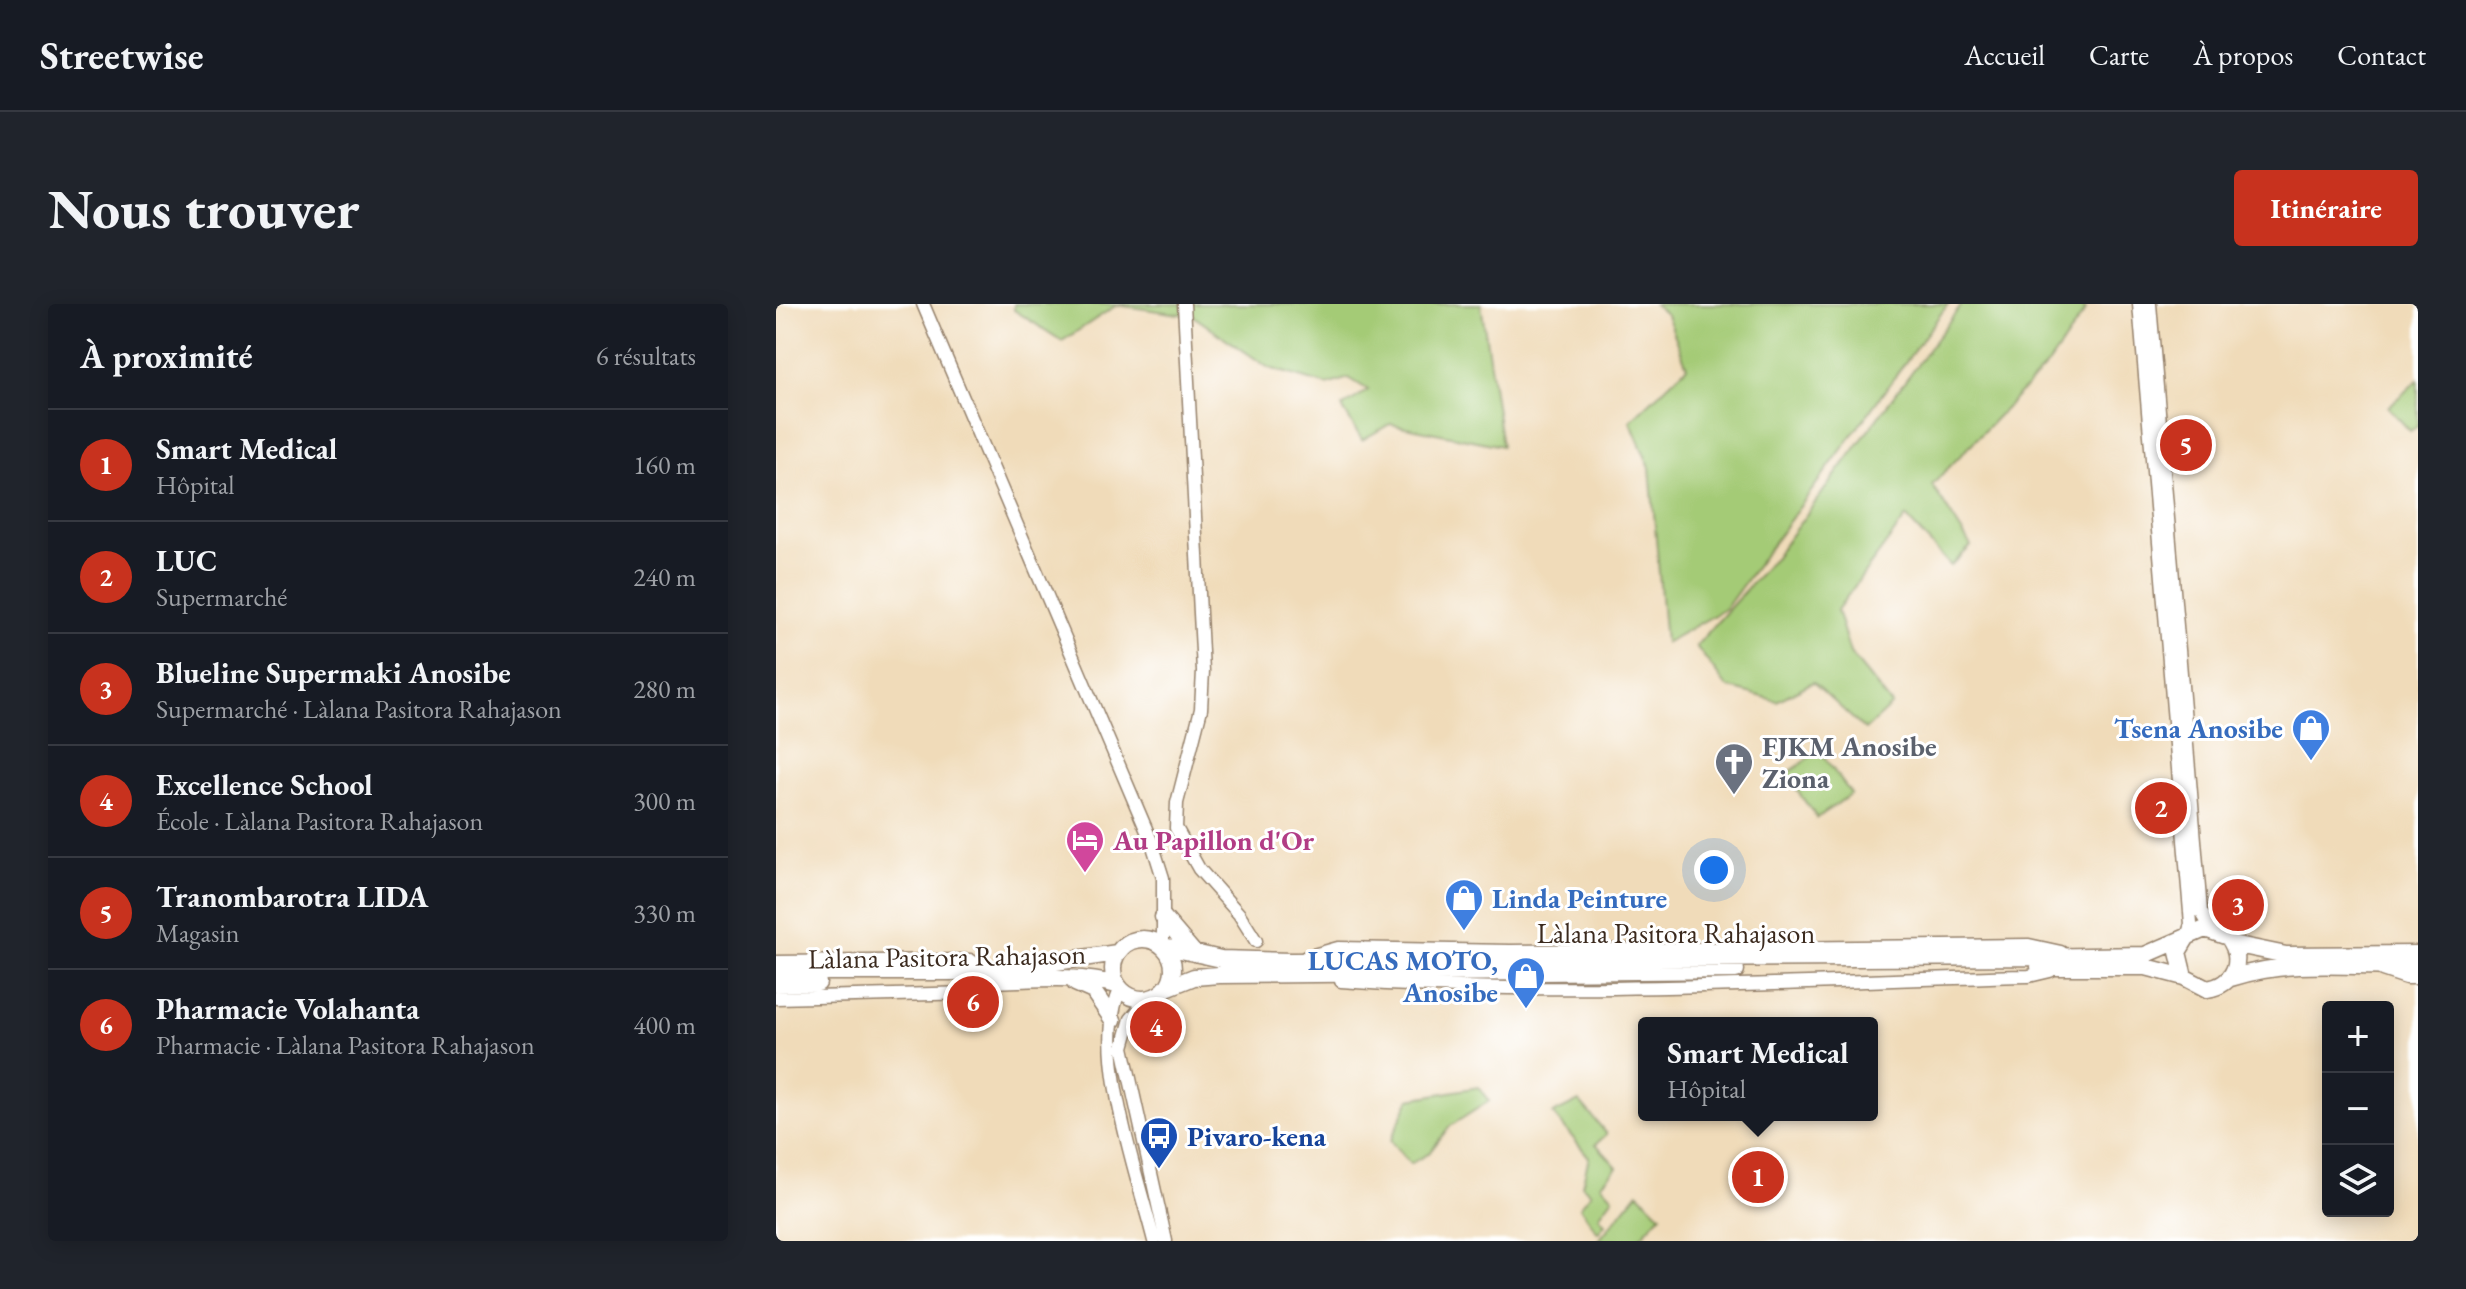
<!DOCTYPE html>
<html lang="fr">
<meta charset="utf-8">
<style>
:root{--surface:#171b24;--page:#20242c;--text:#f1f3f6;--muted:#9ea1a6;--line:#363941;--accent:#c8321e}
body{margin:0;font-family:"EB Garamond",serif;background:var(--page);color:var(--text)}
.controls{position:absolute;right:24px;bottom:24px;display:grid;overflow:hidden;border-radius:8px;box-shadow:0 4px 20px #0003}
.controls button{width:72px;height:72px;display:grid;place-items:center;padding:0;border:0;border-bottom:2px solid var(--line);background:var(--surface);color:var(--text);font:40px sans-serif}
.you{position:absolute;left:938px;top:566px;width:28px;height:28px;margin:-20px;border:6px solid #fff;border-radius:50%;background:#1a73e8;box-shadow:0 0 0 12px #1a73e833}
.badge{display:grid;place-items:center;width:52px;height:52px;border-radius:50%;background:var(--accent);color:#fff;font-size:26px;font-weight:700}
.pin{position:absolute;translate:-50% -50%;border:4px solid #fff;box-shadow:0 2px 8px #0006}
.popup{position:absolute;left:862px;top:713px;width:240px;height:104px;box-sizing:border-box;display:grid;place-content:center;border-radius:8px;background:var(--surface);filter:drop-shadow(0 2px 6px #0005);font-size:26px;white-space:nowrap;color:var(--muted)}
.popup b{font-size:30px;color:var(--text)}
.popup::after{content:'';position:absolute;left:50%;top:100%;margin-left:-16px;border:16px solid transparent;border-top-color:var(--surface)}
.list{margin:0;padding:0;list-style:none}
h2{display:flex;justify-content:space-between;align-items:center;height:104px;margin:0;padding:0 32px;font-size:34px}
h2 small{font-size:26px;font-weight:400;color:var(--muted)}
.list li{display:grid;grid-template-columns:52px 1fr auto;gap:24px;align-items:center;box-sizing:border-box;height:112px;padding:0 32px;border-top:2px solid var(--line)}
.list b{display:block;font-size:30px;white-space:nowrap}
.list p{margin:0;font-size:26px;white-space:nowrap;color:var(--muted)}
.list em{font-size:26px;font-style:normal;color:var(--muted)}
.icon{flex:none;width:44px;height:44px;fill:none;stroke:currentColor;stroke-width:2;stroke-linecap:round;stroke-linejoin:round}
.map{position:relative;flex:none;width:1642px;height:937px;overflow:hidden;border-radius:8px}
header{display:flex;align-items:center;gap:48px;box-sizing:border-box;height:112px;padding:0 40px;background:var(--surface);border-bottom:2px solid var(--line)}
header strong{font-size:38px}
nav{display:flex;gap:44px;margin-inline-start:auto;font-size:28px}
.intro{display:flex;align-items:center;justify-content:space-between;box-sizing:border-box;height:192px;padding:0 48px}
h1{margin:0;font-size:56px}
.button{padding:20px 36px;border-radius:8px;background:var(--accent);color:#fff;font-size:28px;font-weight:700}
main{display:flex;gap:48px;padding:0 48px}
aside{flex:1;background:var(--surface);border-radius:8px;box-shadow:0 4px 20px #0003}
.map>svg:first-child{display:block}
.green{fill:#a4cb76;stroke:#707a4a;stroke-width:2}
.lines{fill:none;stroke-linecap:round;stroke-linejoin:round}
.minor-casing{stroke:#96826c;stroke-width:15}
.major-casing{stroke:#96826c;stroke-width:19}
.minor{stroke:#fff;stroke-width:12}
.major{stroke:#fff;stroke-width:16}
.labels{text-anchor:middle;stroke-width:6;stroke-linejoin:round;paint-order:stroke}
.shop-label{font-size:28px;font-weight:bold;fill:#366cbe;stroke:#fff;text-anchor:end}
.worship-label{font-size:28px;font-weight:bold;fill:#5b616d;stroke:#fff;text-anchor:start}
.hotel-label{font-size:28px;font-weight:bold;fill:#b23c85;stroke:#fff;text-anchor:start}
.street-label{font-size:28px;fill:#3b2a1e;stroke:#fff}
.transit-label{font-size:28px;font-weight:bold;fill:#164399;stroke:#fff;text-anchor:start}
</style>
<header>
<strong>Streetwise</strong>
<nav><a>Accueil</a><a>Carte</a><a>À propos</a><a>Contact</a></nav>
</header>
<div class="intro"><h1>Nous trouver</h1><a class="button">Itinéraire</a></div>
<main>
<aside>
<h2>À proximité<small>6 résultats</small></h2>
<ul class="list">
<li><span class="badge">1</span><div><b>Smart Medical</b><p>Hôpital</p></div><em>160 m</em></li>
<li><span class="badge">2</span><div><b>LUC</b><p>Supermarché</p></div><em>240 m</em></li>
<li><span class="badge">3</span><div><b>Blueline Supermaki Anosibe</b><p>Supermarché · Làlana Pasitora Rahajason</p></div><em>280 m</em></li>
<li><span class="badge">4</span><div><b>Excellence School</b><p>École · Làlana Pasitora Rahajason</p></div><em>300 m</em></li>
<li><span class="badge">5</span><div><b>Tranombarotra LIDA</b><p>Magasin</p></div><em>330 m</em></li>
<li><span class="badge">6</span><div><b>Pharmacie Volahanta</b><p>Pharmacie · Làlana Pasitora Rahajason</p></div><em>400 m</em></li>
</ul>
</aside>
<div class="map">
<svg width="1642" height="937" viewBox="0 0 1642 937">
<rect width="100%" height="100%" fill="#fff"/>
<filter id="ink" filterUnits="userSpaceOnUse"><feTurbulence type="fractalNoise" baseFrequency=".0125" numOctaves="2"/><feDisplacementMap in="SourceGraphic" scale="16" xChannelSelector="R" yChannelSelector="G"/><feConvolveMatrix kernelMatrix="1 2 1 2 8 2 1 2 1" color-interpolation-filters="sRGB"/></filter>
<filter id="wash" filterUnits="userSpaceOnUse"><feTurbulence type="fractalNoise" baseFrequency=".006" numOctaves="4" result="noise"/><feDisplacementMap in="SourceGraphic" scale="32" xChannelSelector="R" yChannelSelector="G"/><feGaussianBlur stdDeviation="1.8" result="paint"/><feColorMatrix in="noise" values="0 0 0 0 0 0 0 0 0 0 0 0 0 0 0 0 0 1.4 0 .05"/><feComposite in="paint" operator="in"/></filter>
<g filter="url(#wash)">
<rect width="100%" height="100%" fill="#f0dbb9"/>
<path class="green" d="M 238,0 L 705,0 L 726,142 L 614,120 L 586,136 L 566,103 L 592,86 L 573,74 L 551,81 L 493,64 L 417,12 L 341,1 L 286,37 L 238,6 Z
M 878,0 L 1172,0 L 949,305 L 889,339 L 874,164 L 854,117 L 911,63 L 891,11 Z
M 1186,0 L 1305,0 L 1310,6 L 1273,59 L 1156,181 L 1195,242 L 1175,262 L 1130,213 L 1061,306 L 1074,349 L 1116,401 L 1089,426 L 1037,378 L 1001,397 L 951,383 L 920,342 L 998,254 Z
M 1642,76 L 1642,122 L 1634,127 L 1612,103 Z
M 1043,446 L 1075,490 L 1041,514 L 1010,471 Z
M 702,783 L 713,797 L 673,823 L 653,849 L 634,860 L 614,837 L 634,795 Z
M 803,797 L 831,830 L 820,840 L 841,863 L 825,880 L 837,893 L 823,912 L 829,920 L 822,929 L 804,903 L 815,889 L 806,881 L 813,853 L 777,810 Z
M 862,888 L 885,911 L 861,937 L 822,937 Z"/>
</g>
<g filter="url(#ink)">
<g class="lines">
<g class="minor-casing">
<path id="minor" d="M 147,0 L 376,539 L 387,574 L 387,642
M 408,0 L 427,367 L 425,405 L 401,499 L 400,524 L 423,565 L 463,610 L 480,637
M 1363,0 L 1415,620 L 1411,633
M 1374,0 L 1425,608 L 1436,625
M 530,653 L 562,644 L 734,647 L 1253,641 L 1285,648
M 0,658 L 194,656 L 212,668
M 1606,666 L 1630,674 L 1642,674
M 565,677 C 793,694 1025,677 1253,672 L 1274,667
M 344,686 C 316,746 362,872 378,937
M 0,694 L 196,689 L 212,676
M 371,696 L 355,715 L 347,743 L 390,937"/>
</g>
<g class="major-casing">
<path id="major" d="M 387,613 L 417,648
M337 665a30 30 0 1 1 60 0a30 30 0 1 1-60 0Z
M 1457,640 L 1510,651 L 1642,650
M 387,642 L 445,655 L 514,657 L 1257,653 L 1369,651 L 1429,625 L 1452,633 C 1469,655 1459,681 1431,685 L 1408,673 L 1402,648 L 1411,633
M 1263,663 L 1370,663 L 1408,673
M 0,668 L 212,668 L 341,649
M 1455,674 C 1514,654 1580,664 1642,663
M 218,676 C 259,675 301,670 341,681
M 299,679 L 317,687 L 337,716
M 0,680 L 42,679
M 393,683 L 418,673 L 443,671 L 960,666"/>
</g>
<use href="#minor" class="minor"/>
<use href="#major" class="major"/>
</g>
</g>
<defs>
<g id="shop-pin" transform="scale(2)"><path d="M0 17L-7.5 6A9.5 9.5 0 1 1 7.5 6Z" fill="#3f7fe0" stroke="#fff"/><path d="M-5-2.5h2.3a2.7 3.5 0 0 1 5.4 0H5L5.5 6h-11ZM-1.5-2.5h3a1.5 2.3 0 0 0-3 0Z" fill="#fff"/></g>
<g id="church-pin" transform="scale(2)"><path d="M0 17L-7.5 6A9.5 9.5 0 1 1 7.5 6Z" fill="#6b7280" stroke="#fff"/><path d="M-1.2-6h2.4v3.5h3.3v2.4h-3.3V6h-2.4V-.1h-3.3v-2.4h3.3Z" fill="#fff"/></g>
<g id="hotel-pin" transform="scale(2)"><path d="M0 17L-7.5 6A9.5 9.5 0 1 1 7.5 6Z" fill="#d1479c" stroke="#fff"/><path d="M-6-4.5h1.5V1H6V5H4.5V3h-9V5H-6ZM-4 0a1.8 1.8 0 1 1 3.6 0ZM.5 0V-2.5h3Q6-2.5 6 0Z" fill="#fff"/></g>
<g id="bus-pin" transform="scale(2)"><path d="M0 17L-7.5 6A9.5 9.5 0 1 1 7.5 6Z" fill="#1a4fb4" stroke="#fff"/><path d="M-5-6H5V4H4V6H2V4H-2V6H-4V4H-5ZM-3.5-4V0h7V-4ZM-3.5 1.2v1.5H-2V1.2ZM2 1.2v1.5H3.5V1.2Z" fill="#fff"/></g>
</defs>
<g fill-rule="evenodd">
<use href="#shop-pin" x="1535" y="424"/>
<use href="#church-pin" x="958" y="458"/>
<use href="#hotel-pin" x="309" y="536"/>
<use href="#shop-pin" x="688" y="594"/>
<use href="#shop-pin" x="750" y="672"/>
<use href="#bus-pin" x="383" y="832"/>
</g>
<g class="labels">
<g class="shop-label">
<text x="1507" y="434">Tsena Anosibe</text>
<text x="716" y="604" text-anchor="start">Linda Peinture</text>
<text x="722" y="666">LUCAS MOTO,<tspan x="722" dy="32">Anosibe</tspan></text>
</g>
<g class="worship-label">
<text x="986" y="452">FJKM Anosibe<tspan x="986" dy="32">Ziona</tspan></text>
</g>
<g class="hotel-label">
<text x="337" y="546">Au Papillon d'Or</text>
</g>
<g class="street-label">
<text x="900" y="639">Làlana Pasitora Rahajason</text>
<text transform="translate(171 652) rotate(-1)" y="10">Làlana Pasitora Rahajason</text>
</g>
<g class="transit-label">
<text x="411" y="842">Pivaro-kena</text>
</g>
</g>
</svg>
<div class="controls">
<button>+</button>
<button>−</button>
<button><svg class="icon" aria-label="layers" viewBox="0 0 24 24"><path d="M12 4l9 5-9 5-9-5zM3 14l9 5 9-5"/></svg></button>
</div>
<div class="you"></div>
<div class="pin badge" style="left:982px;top:873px">1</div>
<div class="popup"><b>Smart Medical</b>Hôpital</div>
<div class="pin badge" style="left:1385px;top:504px">2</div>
<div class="pin badge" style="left:1462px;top:601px">3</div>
<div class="pin badge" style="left:380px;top:723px">4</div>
<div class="pin badge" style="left:1410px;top:141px">5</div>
<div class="pin badge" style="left:197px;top:698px">6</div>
</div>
</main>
